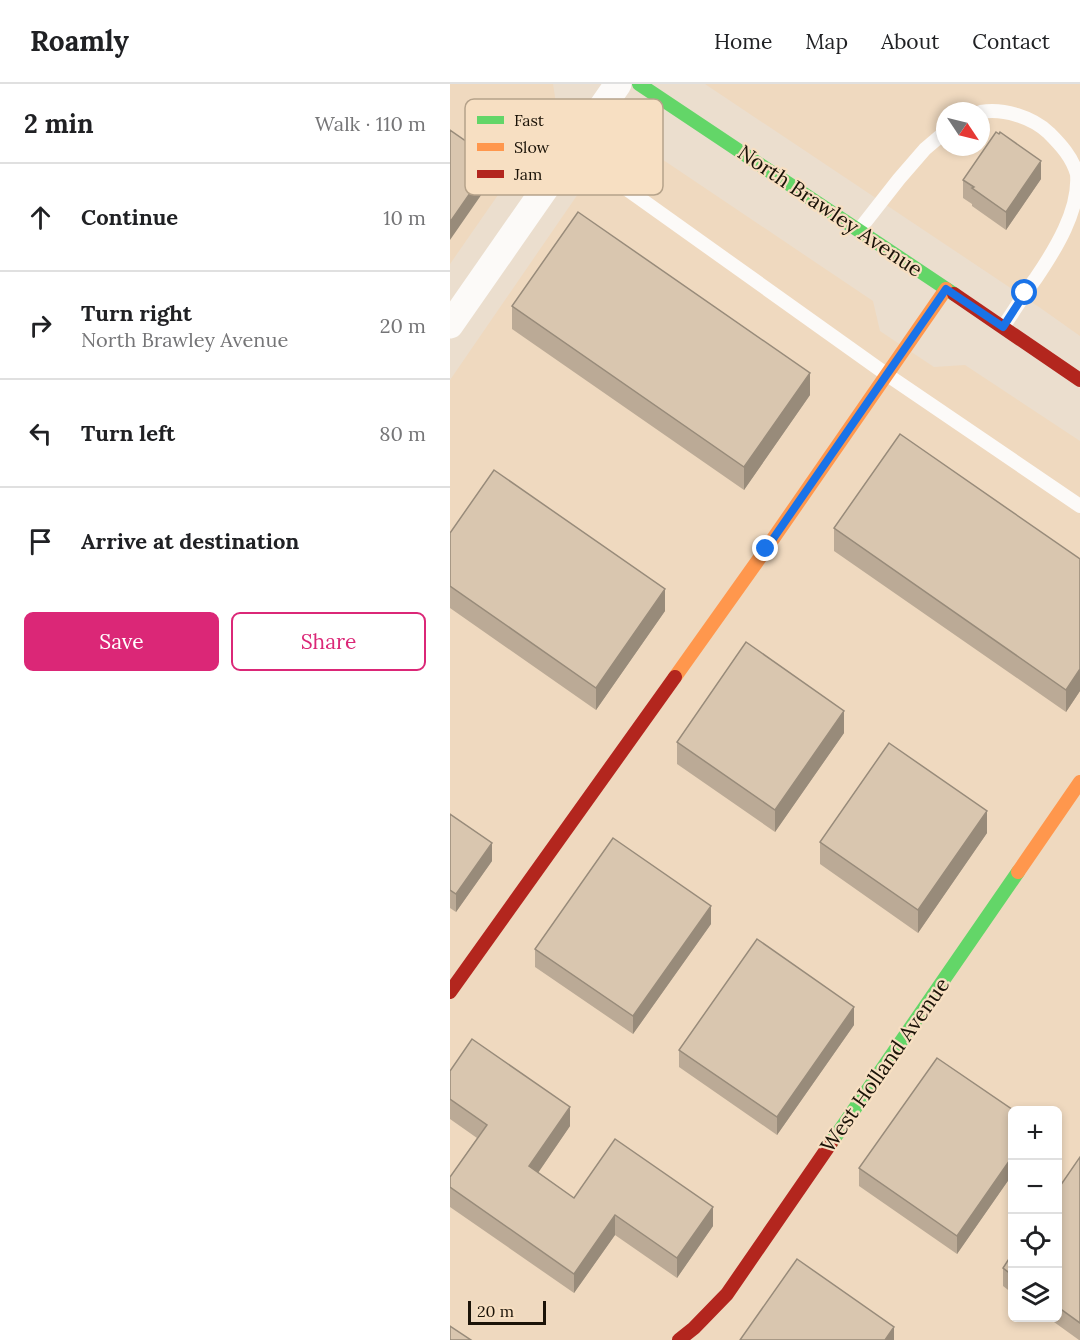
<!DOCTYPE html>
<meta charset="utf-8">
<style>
:root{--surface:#fff;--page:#f2f2f2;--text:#202124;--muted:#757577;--line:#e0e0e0;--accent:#db2777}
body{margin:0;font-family:Lora,serif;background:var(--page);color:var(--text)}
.controls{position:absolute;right:18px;bottom:18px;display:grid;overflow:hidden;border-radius:9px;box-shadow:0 3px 9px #0003}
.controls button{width:54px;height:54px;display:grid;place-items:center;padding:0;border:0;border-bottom:2px solid var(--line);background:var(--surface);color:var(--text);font:30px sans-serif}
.compass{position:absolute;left:486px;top:18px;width:54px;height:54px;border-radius:50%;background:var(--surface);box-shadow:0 3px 9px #0003;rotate:125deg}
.scale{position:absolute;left:18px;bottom:15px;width:78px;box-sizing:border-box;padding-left:6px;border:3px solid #1b1308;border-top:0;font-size:16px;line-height:21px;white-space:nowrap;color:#1b1308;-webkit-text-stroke:4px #f7dfc2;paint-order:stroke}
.stop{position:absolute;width:18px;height:18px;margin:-14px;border:4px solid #1a73e8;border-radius:50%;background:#fff}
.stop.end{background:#1a73e8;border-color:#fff;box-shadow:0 2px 6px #0008}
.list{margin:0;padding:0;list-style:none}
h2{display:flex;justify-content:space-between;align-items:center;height:78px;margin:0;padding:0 24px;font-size:26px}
h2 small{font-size:20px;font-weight:400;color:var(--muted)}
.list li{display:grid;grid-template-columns:39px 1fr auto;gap:18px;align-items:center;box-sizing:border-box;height:108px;padding:0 24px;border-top:2px solid var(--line)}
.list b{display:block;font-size:22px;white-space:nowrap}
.list p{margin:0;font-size:20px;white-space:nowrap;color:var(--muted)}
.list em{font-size:20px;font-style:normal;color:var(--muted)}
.actions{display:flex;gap:12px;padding:18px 24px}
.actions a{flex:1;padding:14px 0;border:2px solid var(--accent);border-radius:9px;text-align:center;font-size:21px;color:var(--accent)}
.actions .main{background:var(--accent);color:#fff}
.icon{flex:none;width:33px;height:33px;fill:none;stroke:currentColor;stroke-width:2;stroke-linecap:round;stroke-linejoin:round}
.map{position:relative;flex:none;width:630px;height:1256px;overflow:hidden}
header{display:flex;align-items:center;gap:36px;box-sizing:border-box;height:84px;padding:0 30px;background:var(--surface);border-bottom:2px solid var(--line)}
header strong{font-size:28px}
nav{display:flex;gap:33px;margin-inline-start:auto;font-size:21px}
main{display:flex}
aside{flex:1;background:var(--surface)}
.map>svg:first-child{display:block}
.built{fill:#efd9bf;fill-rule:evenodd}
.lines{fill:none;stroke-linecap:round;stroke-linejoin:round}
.lane{stroke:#fcfaf8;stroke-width:14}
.street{stroke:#fcfaf8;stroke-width:27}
.fast{stroke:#63d668;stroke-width:14}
.slow{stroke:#ff974d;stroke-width:14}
.jam{stroke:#b3261e;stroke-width:14}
.wall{fill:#bbaa96}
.shaded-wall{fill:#988b7a}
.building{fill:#d9c6af;stroke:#988b7a;stroke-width:1.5}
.route{stroke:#1a73e8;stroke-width:8}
.labels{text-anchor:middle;stroke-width:4.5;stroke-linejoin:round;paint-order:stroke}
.street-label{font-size:21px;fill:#1b1308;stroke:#f7dfc2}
.key{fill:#f7dfc2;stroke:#b5a28a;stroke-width:1.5}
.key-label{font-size:16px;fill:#1b1308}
</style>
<header>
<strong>Roamly</strong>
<nav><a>Home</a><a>Map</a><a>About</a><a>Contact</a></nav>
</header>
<main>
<aside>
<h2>2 min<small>Walk · 110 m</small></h2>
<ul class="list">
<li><svg class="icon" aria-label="ahead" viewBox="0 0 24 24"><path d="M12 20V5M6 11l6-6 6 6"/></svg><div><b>Continue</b></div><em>10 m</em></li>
<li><svg class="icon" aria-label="right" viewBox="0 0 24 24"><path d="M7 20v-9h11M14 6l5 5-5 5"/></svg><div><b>Turn right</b><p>North Brawley Avenue</p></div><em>20 m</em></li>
<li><svg class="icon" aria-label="left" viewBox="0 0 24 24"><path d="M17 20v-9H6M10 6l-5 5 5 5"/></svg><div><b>Turn left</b></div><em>80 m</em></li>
<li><svg class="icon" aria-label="arrive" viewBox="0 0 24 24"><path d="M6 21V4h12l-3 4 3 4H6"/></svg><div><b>Arrive at destination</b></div></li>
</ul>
<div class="actions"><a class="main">Save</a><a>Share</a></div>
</aside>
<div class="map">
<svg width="630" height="1256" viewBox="0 0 630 1256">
<rect width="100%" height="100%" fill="#ebdece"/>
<path class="built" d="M 0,0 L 103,0 L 107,26 L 0,180 Z
M 255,0 L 630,0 L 630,252 L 589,223 ZM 495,27 L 531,27 L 531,63 L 495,63 Z
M 188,59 L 423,217 L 430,247 L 484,283 L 515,281 L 630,357 L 630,1256 L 0,1256 L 0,296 L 161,62 ZM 562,1026 L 608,1026 L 608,1234 L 562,1234 Z"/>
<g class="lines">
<path class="lane" d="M 531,28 C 553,24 582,33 599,49 C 611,61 622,73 627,90 C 630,126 605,166 586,194 C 574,210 564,227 553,243
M 122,66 L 436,290 L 630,422
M 409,146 L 449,95 L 475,65 L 495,48"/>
<path class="street" d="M 0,241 L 168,0"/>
<path class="fast" d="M 189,0 L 504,210
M 381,1059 L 568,788"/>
<path class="slow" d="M 225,593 L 316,465 L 496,205
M 568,788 L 630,698"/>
<path class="jam" d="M 504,210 L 630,296
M 0,908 L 225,593
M 229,1256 L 244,1244 L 277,1210 L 381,1059"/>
</g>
<path class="wall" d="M 591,95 L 556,146 L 522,122 L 522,120 L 513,114 L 513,96 Z
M 62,222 L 360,311 L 294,406 L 62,245 Z
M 384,444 L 630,475 L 630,607 L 616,628 L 384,467 Z
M 0,449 L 215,527 L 146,626 L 0,524 Z
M 394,649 L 325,748 L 227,680 L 227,658 Z
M 0,730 L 42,777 L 6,828 L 0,824 Z
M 537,749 L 468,849 L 370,780 L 370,758 Z
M 261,840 L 183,950 L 85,883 L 85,865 Z
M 404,941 L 327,1051 L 229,983 L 229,966 Z
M 0,987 L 120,1042 L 88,1089 L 124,1114 L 263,1142 L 227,1194 L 165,1151 L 124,1209 L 0,1123 L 0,1093 L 27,1054 L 0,1035 Z
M 562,1026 L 562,1091 L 507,1170 L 409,1102 L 409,1084 Z
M 630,1073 L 630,1256 L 629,1256 L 597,1233 L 608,1233 L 608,1105 Z
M 562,1170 L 562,1209 L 553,1202 L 553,1184 Z"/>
<path class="shaded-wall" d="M 43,76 L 43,94 L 0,156 L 0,138 Z
M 591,77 L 591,95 L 556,146 L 556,128 Z
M 360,289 L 360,311 L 294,406 L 294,383 Z
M 215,505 L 215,527 L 146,626 L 146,604 Z
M 630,585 L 630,607 L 616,628 L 616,606 Z
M 394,627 L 394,649 L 325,748 L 325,726 Z
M 537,727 L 537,749 L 468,849 L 468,826 Z
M 42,759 L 42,777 L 6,828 L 6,810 Z
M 261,822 L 261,840 L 183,950 L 183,932 Z
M 404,923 L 404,941 L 327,1051 L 327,1033 Z
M 120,1023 L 120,1042 L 79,1102 L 79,1082 Z
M 562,1073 L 562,1091 L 507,1170 L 507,1152 Z
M 263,1123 L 263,1142 L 227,1194 L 227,1174 Z
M 165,1131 L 165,1151 L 124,1209 L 124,1190 Z
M 444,1243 L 444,1256 L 435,1256 Z"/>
<path class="building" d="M 0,46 L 43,76 L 0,138 Z
M 546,48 L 549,50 L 550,48 L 591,77 L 556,128 L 522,104 L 524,103 L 513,96 Z
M 128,128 L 360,289 L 294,383 L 62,222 Z
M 450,350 L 630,475 L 630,585 L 616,606 L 384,444 Z
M 44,386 L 215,505 L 146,604 L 0,502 L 0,449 Z
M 296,558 L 394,627 L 325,726 L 227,658 Z
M 439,659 L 537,727 L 468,826 L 370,758 Z
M 0,730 L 42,759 L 6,810 L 0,806 Z
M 163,754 L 261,822 L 183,932 L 85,865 Z
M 307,855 L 404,923 L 327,1033 L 229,966 Z
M 22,955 L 120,1023 L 79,1082 L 124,1114 L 165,1055 L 263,1123 L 227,1174 L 165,1131 L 124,1190 L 0,1103 L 0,1093 L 37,1041 L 0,1015 L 0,987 Z
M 487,974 L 563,1026 L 562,1073 L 507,1152 L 409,1084 Z
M 630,1073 L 630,1239 L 608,1223 L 608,1105 Z
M 562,1170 L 562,1191 L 553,1184 Z
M 347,1175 L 444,1243 L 435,1256 L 290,1256 Z
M 0,1242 L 21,1256 L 0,1256 Z"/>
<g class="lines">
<path class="route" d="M 316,465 L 496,205 L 553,243 L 575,209"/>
</g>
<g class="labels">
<g class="street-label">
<text transform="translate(380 127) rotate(34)" y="7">North Brawley Avenue</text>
<text transform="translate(435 981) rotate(-55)" y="7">West Holland Avenue</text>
</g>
</g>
<rect x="15" y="15" width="198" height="96" rx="9" class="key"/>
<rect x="27" y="32" width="27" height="8" fill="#63d668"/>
<rect x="27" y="59" width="27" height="8" fill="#ff974d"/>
<rect x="27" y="86" width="27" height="8" fill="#b3261e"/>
<g class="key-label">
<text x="64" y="42">Fast</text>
<text x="64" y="69">Slow</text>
<text x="64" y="96">Jam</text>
</g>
</svg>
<div class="controls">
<button>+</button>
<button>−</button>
<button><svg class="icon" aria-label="locate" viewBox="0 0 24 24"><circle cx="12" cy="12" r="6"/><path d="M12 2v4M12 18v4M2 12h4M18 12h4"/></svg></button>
<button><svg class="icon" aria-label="layers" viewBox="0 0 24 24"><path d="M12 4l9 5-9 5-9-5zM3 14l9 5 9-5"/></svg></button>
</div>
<svg class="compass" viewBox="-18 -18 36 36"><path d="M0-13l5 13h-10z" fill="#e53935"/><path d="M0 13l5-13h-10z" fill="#757577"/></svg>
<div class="scale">20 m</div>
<div class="stop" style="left:575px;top:209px"></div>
<div class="stop end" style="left:316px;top:465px"></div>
</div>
</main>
